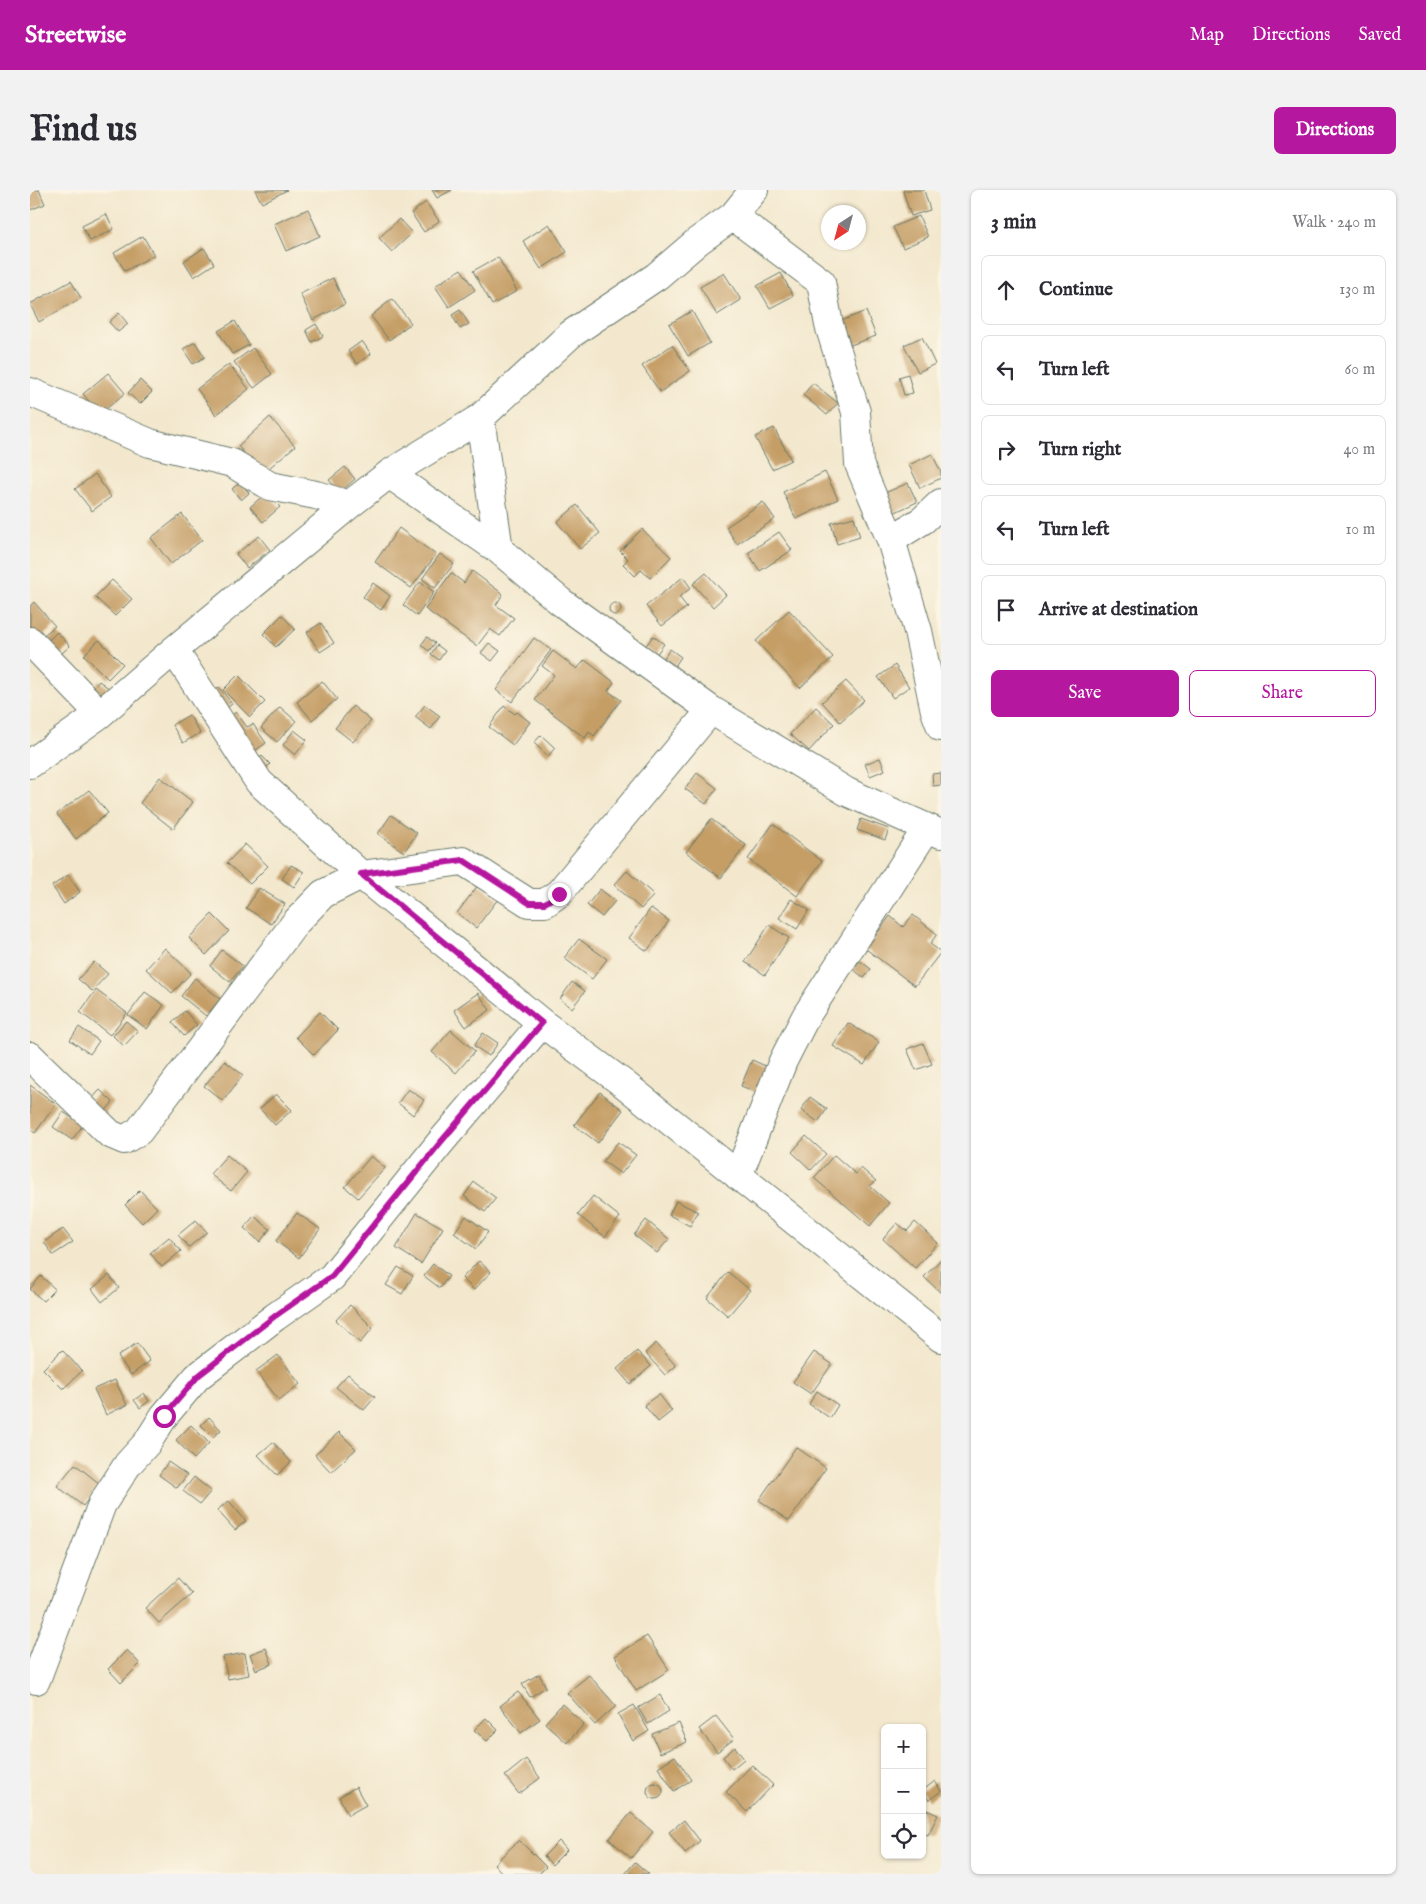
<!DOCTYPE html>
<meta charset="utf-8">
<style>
:root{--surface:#fff;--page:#f2f2f3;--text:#2b2b33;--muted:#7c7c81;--line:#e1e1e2;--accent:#b5179e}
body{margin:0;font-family:"IM FELL English",serif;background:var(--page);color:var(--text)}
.controls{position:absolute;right:15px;bottom:15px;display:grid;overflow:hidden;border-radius:8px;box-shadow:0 1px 4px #0004}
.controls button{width:45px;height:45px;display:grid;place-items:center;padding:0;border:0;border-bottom:1px solid var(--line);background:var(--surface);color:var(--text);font:25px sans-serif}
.compass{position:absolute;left:791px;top:15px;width:45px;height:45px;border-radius:50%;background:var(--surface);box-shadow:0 1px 4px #0004;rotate:216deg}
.stop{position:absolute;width:15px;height:15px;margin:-11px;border:4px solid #b5179e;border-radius:50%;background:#fff}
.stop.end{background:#b5179e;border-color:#fff;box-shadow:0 1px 5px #0008}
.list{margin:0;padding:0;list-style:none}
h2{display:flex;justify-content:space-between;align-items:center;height:65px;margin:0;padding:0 20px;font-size:21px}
h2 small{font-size:16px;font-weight:400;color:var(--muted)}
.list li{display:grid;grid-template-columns:32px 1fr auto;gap:15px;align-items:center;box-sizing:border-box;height:70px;margin:0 10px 10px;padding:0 10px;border:1px solid var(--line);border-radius:8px}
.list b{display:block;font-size:19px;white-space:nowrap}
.list em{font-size:16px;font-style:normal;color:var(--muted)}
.actions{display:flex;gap:10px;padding:15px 20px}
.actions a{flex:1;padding:11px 0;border:1px solid var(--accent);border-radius:8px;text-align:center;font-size:18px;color:var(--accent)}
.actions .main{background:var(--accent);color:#fff}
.icon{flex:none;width:28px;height:28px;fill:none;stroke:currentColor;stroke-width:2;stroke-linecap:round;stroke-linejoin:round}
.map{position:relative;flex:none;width:911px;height:1684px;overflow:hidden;border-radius:8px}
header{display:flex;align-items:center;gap:30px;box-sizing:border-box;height:70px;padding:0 25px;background:var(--accent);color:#fff}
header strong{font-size:24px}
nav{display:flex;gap:28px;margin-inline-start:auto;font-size:18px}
.intro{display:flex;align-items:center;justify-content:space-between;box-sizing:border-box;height:120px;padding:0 30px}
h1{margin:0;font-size:35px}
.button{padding:12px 22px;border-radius:8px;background:var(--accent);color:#fff;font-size:18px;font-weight:700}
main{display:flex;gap:30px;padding:0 30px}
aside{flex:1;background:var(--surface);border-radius:8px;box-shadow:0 1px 4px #0004}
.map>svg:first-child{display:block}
.building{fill:#c59e66}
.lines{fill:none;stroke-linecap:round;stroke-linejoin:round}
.minor-casing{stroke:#69796a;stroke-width:30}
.minor{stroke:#fff;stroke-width:28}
.route{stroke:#b5179e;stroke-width:6}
</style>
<header>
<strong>Streetwise</strong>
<nav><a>Map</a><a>Directions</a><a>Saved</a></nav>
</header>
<div class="intro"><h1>Find us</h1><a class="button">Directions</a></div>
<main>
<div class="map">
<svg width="911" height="1684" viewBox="0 0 911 1684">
<rect width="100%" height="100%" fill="#fcf5e5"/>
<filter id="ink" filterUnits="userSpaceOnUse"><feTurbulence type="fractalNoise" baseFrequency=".02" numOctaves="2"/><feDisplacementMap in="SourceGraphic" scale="10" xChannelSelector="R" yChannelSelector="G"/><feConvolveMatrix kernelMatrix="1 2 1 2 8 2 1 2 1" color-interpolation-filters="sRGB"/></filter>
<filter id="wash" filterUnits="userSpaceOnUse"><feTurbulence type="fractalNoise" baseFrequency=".0096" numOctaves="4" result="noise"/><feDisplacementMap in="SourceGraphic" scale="20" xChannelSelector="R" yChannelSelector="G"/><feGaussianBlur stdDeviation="1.12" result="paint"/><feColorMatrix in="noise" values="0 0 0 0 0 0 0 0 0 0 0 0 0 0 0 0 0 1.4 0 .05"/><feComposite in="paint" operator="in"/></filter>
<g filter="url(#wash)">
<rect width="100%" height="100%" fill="#f3e8ce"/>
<g id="blocks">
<path class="building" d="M 0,0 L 9,0 L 15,14 L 0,20 Z
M 225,0 L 257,0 L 232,13 Z
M 402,0 L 422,0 L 407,8 Z
M 877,0 L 894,0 L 900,20 L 881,26 L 873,1 Z
M 396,12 L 409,31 L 394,42 L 381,23 Z
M 278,19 L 290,46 L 256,61 L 244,34 Z
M 76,24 L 84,39 L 60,51 L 52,36 Z
M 889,26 L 898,47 L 873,58 L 863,37 Z
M 369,29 L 382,43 L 362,62 L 349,48 Z
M 519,34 L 537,62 L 511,79 L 493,51 Z
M 113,46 L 124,65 L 95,81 L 84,63 Z
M 174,58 L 184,74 L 164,87 L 154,71 Z
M 468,67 L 487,101 L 462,115 L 443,81 Z
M 431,79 L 445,100 L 419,117 L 405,96 Z
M 694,83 L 711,110 L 687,125 L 670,97 Z
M 751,83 L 763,106 L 740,118 L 727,96 Z
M 303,88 L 315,114 L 283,130 L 270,104 Z
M 41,91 L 51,108 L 9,132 L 0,114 Z
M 362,109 L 381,133 L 359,150 L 341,126 Z
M 430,120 L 439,134 L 430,139 L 422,125 Z
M 662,121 L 680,153 L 658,166 L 639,134 Z
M 836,121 L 846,146 L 815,157 L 806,133 Z
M 89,123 L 98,134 L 88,142 L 79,132 Z
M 205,131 L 219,155 L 202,164 L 188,141 Z
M 286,134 L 293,146 L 282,152 L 276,140 Z
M 892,147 L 905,174 L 888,182 L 874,155 Z
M 332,151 L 341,164 L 327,174 L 318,161 Z
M 165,152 L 175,167 L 163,174 L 153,159 Z
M 642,155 L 660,181 L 630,202 L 612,176 Z
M 223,158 L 242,184 L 224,198 L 204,172 Z
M 199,174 L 219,199 L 186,225 L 167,199 Z
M 78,183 L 95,203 L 70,224 L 53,204 Z
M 878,184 L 883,203 L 874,205 L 869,187 Z
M 110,190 L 122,202 L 110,214 L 98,203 Z
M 783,193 L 808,213 L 797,225 L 773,205 Z
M 240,227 L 265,256 L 232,284 L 208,256 Z
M 744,238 L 761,270 L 742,279 L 725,247 Z
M 902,264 L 911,282 L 911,288 L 890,298 L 879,275 Z
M 315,277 L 325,289 L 310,302 L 299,290 Z
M 795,282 L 808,309 L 766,329 L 753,302 Z
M 65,284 L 81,307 L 62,321 L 45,299 Z
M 210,292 L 219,303 L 211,310 L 202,299 Z
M 878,293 L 887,312 L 859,325 L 850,305 Z
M 236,303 L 250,317 L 233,332 L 220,317 Z
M 733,312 L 745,329 L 707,354 L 696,337 Z
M 547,315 L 570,343 L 550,359 L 527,332 Z
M 152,324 L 172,350 L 141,374 L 121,348 Z
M 824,327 L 830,347 L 807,354 L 801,333 Z
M 369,338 L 406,365 L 381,398 L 345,372 Z
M 612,339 L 641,367 L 620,388 L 611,380 L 605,386 L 593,374 L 598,369 L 590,361 Z
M 749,342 L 762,360 L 730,381 L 718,363 Z
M 229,346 L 240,360 L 217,378 L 206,364 Z
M 410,364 L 424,374 L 405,398 L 392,389 Z
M 442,381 L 473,404 L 466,415 L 484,428 L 470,446 L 460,439 L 447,456 L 395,419 L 421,383 L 434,393 Z
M 676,383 L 696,405 L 683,417 L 663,394 Z
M 653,387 L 661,398 L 649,407 L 657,417 L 632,436 L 616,416 Z
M 82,390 L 102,409 L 85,426 L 65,407 Z
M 390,392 L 404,402 L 387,426 L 373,415 Z
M 343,393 L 360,406 L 351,420 L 333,407 Z
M 4,412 L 25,436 L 5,452 L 0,446 L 0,416 Z
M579 419a6 6 0 1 1 12 0a6 6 0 1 1-12 0Z
M 759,420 L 803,467 L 770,498 L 726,451 Z
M 252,425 L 265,439 L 246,457 L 233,444 Z
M 291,433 L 304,453 L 290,462 L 277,442 Z
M 27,442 L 40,456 L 26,468 L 14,455 Z
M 623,446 L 634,454 L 626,465 L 615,457 Z
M 397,447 L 405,453 L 399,461 L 391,455 Z
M 504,448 L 521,460 L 482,512 L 466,500 Z
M 69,450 L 93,474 L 78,489 L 54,465 Z
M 459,453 L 470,461 L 462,471 L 451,463 Z
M 407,455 L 415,461 L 409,470 L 401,464 Z
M 640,459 L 651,467 L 645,476 L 634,468 Z
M 523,461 L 547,479 L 555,470 L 584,492 L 578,501 L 591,510 L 564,546 L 559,542 L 555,548 L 505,510 L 524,485 L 512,476 Z
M 865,475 L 879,497 L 863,508 L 848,487 Z
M 208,485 L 235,512 L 220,527 L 193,500 Z
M 69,491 L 80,499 L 72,509 L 61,501 Z
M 292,491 L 307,509 L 282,530 L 267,512 Z
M 816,491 L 834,510 L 810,532 L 792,512 Z
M 189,497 L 202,514 L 189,524 L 176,507 Z
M 395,515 L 410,526 L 401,539 L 385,527 Z
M 323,516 L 341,531 L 323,552 L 305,538 Z
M 474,516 L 485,524 L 487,522 L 500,532 L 483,555 L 459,537 Z
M 250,517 L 266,531 L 247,552 L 231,538 Z
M 786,517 L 804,534 L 779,561 L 760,544 Z
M 206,522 L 217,537 L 223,534 L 236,553 L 221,564 L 196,529 Z
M 159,525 L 170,543 L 153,553 L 142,535 Z
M 264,540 L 277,550 L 265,565 L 253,555 Z
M 511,545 L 525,558 L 518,566 L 504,553 Z
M 232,566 L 240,574 L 231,583 L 223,575 Z
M 850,568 L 855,580 L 840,586 L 835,574 Z
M 667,583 L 687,598 L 676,614 L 655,599 Z
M 911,583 L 911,595 L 903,596 L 902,584 Z
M 130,587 L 163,612 L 143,639 L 110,613 Z
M 59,600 L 78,623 L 46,649 L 27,624 Z
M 361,625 L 387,643 L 374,662 L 348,644 Z
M 681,629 L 716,655 L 691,688 L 656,662 Z
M 831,629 L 859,639 L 855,650 L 827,640 Z
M 743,634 L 792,671 L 767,706 L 718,669 Z
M 215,654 L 238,676 L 220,694 L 197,673 Z
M 261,675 L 274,682 L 264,697 L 252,689 Z
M 597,681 L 624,705 L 611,719 L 584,695 Z
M 38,685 L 50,702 L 34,714 L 22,696 Z
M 449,694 L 468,709 L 446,738 L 427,723 Z
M 229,698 L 255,714 L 241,734 L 216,718 Z
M 570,699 L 585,711 L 572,727 L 557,715 Z
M 761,709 L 779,720 L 767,739 L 749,728 Z
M 621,718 L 639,731 L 617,761 L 599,748 Z
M 182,724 L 199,741 L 176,765 L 159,748 Z
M 883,725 L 907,744 L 900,754 L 911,762 L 885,796 L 836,759 L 860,726 L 873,737 Z
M 739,735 L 759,748 L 735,785 L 715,772 Z
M 549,749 L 577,769 L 562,789 L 534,768 Z
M 135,758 L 161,783 L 142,803 L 116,779 Z
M 192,760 L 213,776 L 200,792 L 180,776 Z
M 830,771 L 841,779 L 834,788 L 823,779 Z
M 64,772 L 78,784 L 62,801 L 48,789 Z
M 165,788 L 190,809 L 176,826 L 151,806 Z
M 542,792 L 555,801 L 542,818 L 530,809 Z
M 66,800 L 97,823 L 80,845 L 50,822 Z
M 115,802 L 134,815 L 117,839 L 98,825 Z
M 448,803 L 460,820 L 436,837 L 424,820 Z
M 155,821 L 167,835 L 154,846 L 142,832 Z
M 290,822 L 308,840 L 284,865 L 266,847 Z
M 96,831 L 108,841 L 94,856 L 83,846 Z
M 818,833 L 849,852 L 834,875 L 803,856 Z
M 49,837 L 69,851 L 60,864 L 40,850 Z
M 421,840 L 445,861 L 426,883 L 402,862 Z
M 453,843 L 468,853 L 459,866 L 444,856 Z
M 893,853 L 902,874 L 886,880 L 877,859 Z
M 722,870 L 742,879 L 731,904 L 711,896 Z
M 195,871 L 213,885 L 193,911 L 174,896 Z
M 0,895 L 26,914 L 5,943 L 0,939 Z
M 378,899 L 394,910 L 383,925 L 368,913 Z
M 70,900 L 83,912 L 73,924 L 59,912 Z
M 570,902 L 593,920 L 568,953 L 544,935 Z
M 246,904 L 262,920 L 245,935 L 230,919 Z
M 780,907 L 797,919 L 788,932 L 771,920 Z
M 33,922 L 53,935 L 42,950 L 23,937 Z
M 776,946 L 796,964 L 781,980 L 762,962 Z
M 588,952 L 606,965 L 591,984 L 573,971 Z
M 197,965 L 217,982 L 201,1001 L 180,984 Z
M 804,965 L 826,984 L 831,978 L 846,991 L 840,996 L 859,1013 L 840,1036 L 784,988 Z
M 341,966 L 355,978 L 328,1008 L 315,997 Z
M 444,992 L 466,1008 L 455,1022 L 434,1006 Z
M 110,1000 L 127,1018 L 112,1033 L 95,1015 Z
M 563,1006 L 590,1027 L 575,1047 L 548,1025 Z
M 646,1011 L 668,1022 L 660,1036 L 639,1025 Z
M 267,1023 L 290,1039 L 269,1068 L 246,1051 Z
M 387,1023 L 413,1038 L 391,1074 L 366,1058 Z
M 224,1026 L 240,1039 L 230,1052 L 214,1038 Z
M 436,1026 L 458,1042 L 446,1059 L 424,1043 Z
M 166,1030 L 177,1042 L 159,1057 L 148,1045 Z
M 616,1030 L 639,1049 L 627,1063 L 604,1045 Z
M 885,1032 L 908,1053 L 885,1078 L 853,1049 L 867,1033 L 877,1041 Z
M 33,1039 L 43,1052 L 23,1065 L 14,1052 Z
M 139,1047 L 151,1061 L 132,1077 L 120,1063 Z
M 911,1069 L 911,1103 L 894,1087 Z
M 449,1071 L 461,1082 L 444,1100 L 432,1088 Z
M 403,1074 L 419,1086 L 410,1098 L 394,1086 Z
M 368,1077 L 383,1086 L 372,1104 L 356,1095 Z
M 698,1082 L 720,1100 L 698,1126 L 677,1108 Z
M 79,1085 L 89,1098 L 72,1112 L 62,1099 Z
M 11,1086 L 25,1099 L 13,1111 L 0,1099 Z
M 320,1115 L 343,1138 L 330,1153 L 306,1130 Z
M 107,1153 L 120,1171 L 101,1185 L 88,1166 Z
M 626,1153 L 646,1176 L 635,1185 L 615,1163 Z
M 32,1160 L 52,1181 L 33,1199 L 13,1179 Z
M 607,1161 L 621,1176 L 600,1194 L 587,1179 Z
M 784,1162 L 802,1174 L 781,1204 L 763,1192 Z
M 248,1165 L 270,1194 L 249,1210 L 226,1181 Z
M 318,1184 L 345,1207 L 334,1220 L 306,1197 Z
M 85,1190 L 97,1215 L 76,1225 L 64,1199 Z
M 787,1201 L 808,1215 L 800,1228 L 779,1214 Z
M 114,1203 L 119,1211 L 110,1218 L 104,1210 Z
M 629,1204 L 642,1221 L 628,1232 L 614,1215 Z
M 179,1227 L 191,1240 L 183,1247 L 171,1235 Z
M 161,1235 L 179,1253 L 164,1269 L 146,1250 Z
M 309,1242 L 326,1259 L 301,1282 L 285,1265 Z
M 243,1252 L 261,1272 L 247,1285 L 228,1265 Z
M 766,1257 L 796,1278 L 759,1331 L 729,1310 Z
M 138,1272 L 157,1285 L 147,1298 L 129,1285 Z
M 45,1274 L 70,1294 L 53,1316 L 27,1296 Z
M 164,1287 L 181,1301 L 170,1314 L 153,1301 Z
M 199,1311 L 216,1331 L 205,1340 L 187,1320 Z
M 148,1388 L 162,1404 L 129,1433 L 115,1418 Z
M 617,1446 L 639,1480 L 606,1501 L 585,1466 Z
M 236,1458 L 242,1474 L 226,1480 L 220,1464 Z
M 97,1460 L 110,1474 L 91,1493 L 78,1479 Z
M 215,1463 L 219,1485 L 198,1489 L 193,1467 Z
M 509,1484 L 516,1497 L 500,1507 L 492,1494 Z
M 559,1485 L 586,1516 L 565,1535 L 537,1503 Z
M 488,1502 L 510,1529 L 491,1543 L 470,1516 Z
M 630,1505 L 639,1521 L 618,1534 L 608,1518 Z
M 532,1514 L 554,1534 L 537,1553 L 515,1533 Z
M 604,1515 L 619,1541 L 603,1551 L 588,1524 Z
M 686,1526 L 704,1549 L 687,1562 L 669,1539 Z
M 456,1528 L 468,1540 L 457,1551 L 444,1540 Z
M 649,1533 L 657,1552 L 630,1563 L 622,1544 Z
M 705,1557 L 714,1569 L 702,1579 L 693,1567 Z
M 645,1566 L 661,1590 L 644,1601 L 628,1577 Z
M 496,1569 L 510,1588 L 489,1604 L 475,1586 Z
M 722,1575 L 743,1595 L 717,1622 L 696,1602 Z
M 905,1591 L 911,1601 L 899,1610 L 892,1601 Z
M617 1601a8 8 0 1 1 16 0a8 8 0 1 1-16 0Z
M 326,1597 L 336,1615 L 318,1625 L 309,1607 Z
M 892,1618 L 908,1625 L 898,1645 L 892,1643 Z
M 601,1623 L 623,1642 L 601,1668 L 579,1649 Z
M 654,1630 L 670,1651 L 655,1663 L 639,1642 Z
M 489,1650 L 516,1677 L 509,1684 L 473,1684 L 464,1674 Z
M 529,1651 L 537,1660 L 522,1675 L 514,1666 Z
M 605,1672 L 619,1684 L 595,1684 Z"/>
</g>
</g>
<g filter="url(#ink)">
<use href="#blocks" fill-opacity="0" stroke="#69796a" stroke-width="1"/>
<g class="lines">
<g class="minor-casing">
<path id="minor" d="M 703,26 L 791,92 L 799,135 L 826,222 L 829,274 L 861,350 L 888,441 L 905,521 L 911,537
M 0,202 L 120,253 L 202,273 L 240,296 L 286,305 L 319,315
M 450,228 L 469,360
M 359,284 L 469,360 L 531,412 L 681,520 L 817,602 L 911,644
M 861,350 L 893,330 L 911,313
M 0,451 L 70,524
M 144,460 L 229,592 L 331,685 L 512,833 L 594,894 L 911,1148
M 0,574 L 70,524 L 144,460 L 319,315 L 359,284 L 450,228 L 541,144 L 627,86 L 668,51 L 703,26 L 724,0
M 0,866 L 80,944 L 94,950 L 109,941 L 266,732 L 293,704 L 331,685 L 433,671 L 499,713 L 515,713 L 529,703 L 681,520
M 708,986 L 753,871 L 776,826 L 897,638
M 6,1490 L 72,1314 L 98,1274 L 117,1253 L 134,1226 L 167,1187 L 245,1127 L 302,1087 L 410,953 L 512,833"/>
</g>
<use href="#minor" class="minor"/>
</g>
</g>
<g class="lines" filter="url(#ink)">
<path class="route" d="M 134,1226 L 168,1186 L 245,1126 L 302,1086 L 410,953 L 512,833 L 331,684 L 433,670 L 499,713 L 515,713 L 529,704"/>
</g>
</svg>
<div class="controls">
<button>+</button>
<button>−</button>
<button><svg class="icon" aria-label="locate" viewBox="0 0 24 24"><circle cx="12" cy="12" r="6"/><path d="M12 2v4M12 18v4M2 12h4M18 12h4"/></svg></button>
</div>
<svg class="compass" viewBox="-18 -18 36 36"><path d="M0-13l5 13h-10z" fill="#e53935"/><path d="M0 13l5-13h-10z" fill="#7c7c81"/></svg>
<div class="stop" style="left:134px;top:1226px"></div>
<div class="stop end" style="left:529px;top:704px"></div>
</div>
<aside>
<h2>3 min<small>Walk · 240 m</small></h2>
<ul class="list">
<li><svg class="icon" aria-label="ahead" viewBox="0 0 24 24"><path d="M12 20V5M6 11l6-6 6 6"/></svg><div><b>Continue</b></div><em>130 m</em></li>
<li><svg class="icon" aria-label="left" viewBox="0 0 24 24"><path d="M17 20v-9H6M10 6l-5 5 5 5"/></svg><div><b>Turn left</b></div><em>60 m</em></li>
<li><svg class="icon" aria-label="right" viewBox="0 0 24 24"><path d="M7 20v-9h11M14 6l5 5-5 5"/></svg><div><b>Turn right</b></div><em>40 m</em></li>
<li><svg class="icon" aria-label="left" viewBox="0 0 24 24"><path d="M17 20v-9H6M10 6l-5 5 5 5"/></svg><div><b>Turn left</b></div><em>10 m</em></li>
<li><svg class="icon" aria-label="arrive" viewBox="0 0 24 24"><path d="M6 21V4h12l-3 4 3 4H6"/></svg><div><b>Arrive at destination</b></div></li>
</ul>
<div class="actions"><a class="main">Save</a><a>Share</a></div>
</aside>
</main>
